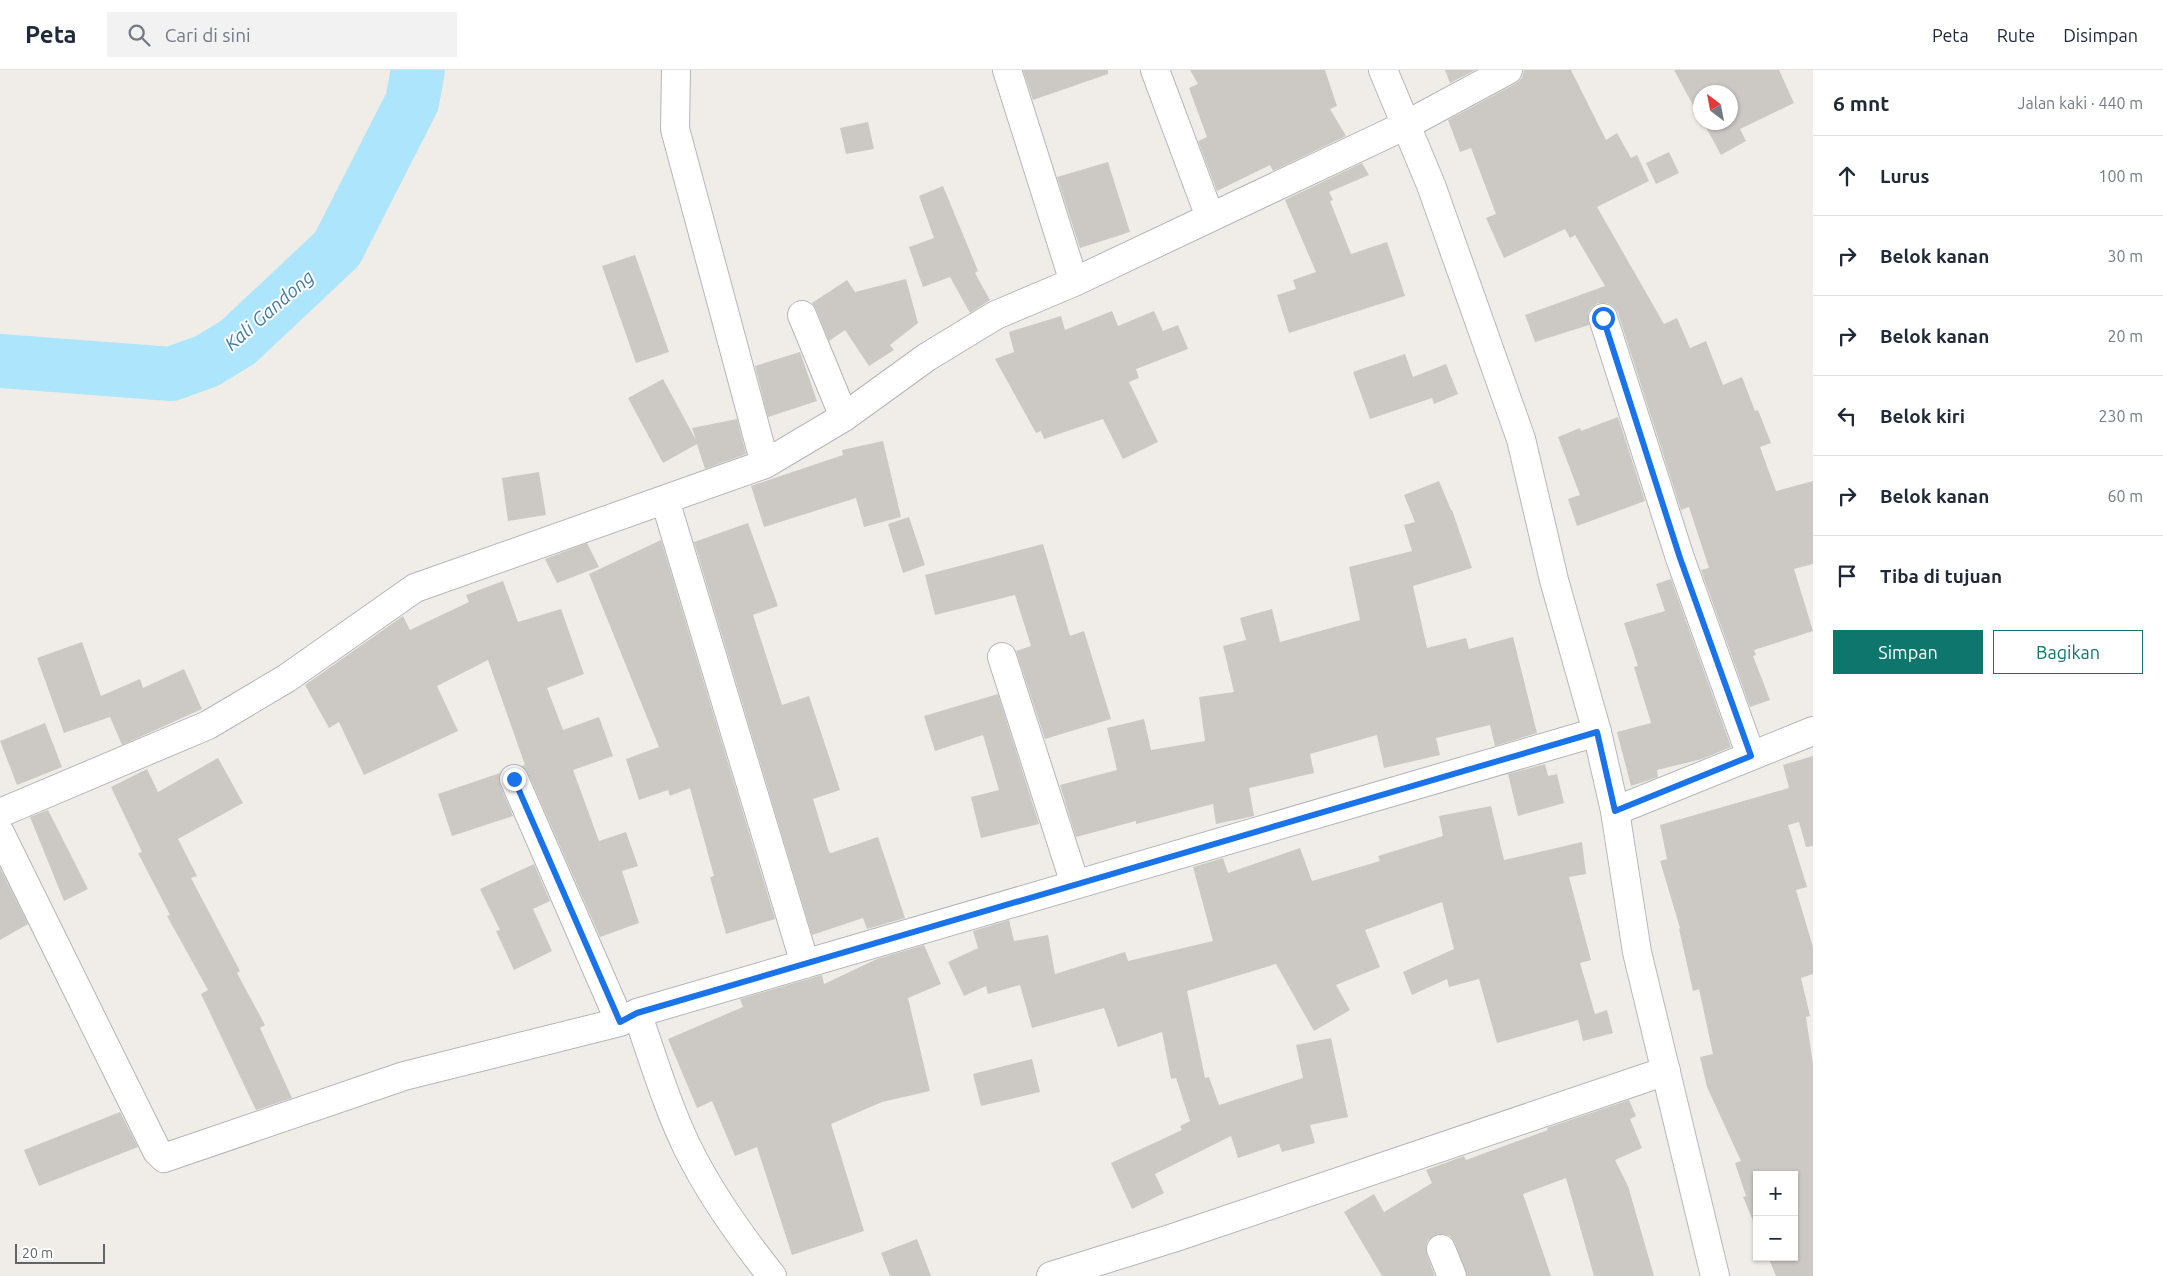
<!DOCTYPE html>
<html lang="id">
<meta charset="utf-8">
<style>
:root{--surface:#fff;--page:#f2f2f3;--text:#1f2937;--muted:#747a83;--line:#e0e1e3;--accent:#0f766e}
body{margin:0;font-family:Ubuntu,sans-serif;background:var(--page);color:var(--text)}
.controls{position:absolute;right:15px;bottom:15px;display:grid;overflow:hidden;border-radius:0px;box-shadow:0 1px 4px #0004}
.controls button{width:45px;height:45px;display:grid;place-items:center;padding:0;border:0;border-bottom:1px solid var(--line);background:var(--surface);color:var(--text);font:25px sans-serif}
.compass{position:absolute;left:1693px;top:15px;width:45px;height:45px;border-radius:50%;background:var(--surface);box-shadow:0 1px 4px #0004;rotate:328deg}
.scale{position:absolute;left:15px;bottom:12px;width:90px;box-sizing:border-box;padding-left:5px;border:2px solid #5f6467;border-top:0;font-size:14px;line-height:18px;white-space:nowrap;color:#5f6467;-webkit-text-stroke:4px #fff;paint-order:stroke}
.stop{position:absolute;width:15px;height:15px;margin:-11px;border:4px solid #1a73e8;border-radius:50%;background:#fff}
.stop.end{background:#1a73e8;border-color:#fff;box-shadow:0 1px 5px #0008}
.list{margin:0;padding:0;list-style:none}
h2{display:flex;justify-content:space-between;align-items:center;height:65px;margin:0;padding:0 20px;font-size:21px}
h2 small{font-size:16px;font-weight:400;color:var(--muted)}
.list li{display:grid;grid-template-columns:32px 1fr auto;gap:15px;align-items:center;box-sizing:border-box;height:80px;padding:0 20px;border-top:1px solid var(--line)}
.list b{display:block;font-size:19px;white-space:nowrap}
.list em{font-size:16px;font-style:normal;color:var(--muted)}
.actions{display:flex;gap:10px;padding:15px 20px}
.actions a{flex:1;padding:11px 0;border:1px solid var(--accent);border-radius:0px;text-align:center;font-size:18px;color:var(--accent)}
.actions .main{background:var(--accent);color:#fff}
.icon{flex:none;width:28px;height:28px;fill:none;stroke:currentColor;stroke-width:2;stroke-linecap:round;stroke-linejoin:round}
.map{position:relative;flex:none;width:1813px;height:1206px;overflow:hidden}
header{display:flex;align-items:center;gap:30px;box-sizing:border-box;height:70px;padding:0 25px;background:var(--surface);border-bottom:1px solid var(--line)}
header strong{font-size:24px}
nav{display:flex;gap:28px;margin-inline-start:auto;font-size:18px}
.search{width:350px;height:45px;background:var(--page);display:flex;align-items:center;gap:12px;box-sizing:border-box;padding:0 18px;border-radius:0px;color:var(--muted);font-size:19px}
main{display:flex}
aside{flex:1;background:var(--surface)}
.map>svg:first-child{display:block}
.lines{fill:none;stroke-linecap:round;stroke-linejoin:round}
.river{stroke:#ace5fc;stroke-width:54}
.building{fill:#ccc8c4}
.street-casing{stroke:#b3b6b9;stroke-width:30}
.secondary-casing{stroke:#b4b8bb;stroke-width:30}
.street{stroke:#fff;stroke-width:28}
.secondary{stroke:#fff;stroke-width:28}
.route{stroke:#1a73e8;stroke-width:6}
.labels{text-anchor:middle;stroke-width:4;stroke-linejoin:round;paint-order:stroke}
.water-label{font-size:19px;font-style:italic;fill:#427b9e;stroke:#fff}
</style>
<header>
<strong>Peta</strong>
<div class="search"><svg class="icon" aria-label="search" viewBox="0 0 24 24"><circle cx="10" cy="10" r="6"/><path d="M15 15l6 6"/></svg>Cari di sini</div>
<nav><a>Peta</a><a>Rute</a><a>Disimpan</a></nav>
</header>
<main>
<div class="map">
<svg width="1813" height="1206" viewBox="0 0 1813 1206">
<rect width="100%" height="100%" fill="#f0ede8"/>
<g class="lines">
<path class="river" d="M 0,291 L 171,304 L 207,291 L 238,272 L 337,179 L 412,32 L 418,0"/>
</g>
<path class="building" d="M 1023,0 L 1108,0 L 1108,4 L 1033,30 Z
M 1190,0 L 1325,0 L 1337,36 L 1330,39 L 1346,66 L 1273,101 L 1270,95 L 1217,121 L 1198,71 L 1207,67 L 1189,18 L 1198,14 Z
M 1445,0 L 1475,0 L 1450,13 Z
M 1524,0 L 1571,0 L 1606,70 L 1617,63 L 1631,88 L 1637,85 L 1649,111 L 1597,137 L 1664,254 L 1677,248 L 1690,278 L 1706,271 L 1723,315 L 1742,307 L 1755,341 L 1758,340 L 1771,373 L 1760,377 L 1776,421 L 1813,411 L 1813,494 L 1794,499 L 1813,561 L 1754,580 L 1756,585 L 1753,586 L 1770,630 L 1750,637 L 1701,500 L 1709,498 L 1689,437 L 1681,440 L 1618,243 L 1613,236 L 1607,233 L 1598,233 L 1591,238 L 1588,244 L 1589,255 L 1535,272 L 1525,245 L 1605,216 L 1575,165 L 1570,168 L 1565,159 L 1504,188 L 1486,148 L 1496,144 L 1471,78 L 1460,82 L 1448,50 L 1515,14 L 1522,8 Z
M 1674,0 L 1779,0 L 1794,33 L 1740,59 L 1746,71 L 1721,85 L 1703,52 L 1730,52 L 1730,22 L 1700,22 L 1700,48 Z
M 868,52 L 874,79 L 846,84 L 840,58 Z
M 1669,82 L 1679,103 L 1656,114 L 1646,93 Z
M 1108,92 L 1130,162 L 1080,178 L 1057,107 Z
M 1362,93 L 1369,105 L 1329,122 L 1333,130 L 1330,131 L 1351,184 L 1387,172 L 1405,226 L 1289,263 L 1277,225 L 1296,219 L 1293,210 L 1316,202 L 1285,130 Z
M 943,116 L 978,201 L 975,203 L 990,230 L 970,243 L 950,207 L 923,217 L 909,177 L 934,168 L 919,126 Z
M 635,185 L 669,282 L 636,293 L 602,196 Z
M 906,209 L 918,253 L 890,275 L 894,280 L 869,296 L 845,260 L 829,271 L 816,239 L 812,233 L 847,210 L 855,222 Z
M 1112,241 L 1118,256 L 1154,241 L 1163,261 L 1178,255 L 1188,279 L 1136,299 L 1139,308 L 1129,312 L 1158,372 L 1123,389 L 1103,349 L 1044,369 L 1041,361 L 1036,363 L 995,289 L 1014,282 L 1009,262 L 1061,246 L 1065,260 Z
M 800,282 L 817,331 L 768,347 L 755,296 Z
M 1405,284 L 1413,307 L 1446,294 L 1458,324 L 1434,334 L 1432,328 L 1370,349 L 1353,302 Z
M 663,309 L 696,370 L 692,358 L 737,349 L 746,384 L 705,399 L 697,374 L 663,393 L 628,328 Z
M 1618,347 L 1645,431 L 1577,456 L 1568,429 L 1580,425 L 1558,367 L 1580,358 L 1581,361 Z
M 883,371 L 901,447 L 864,457 L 856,428 L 764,457 L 751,416 L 843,385 L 842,380 Z
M 539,402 L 546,445 L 508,451 L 502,408 Z
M 1439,411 L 1451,440 L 1452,440 L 1472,498 L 1413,516 L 1427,578 L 1466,568 L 1469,579 L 1513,567 L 1537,663 L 1495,676 L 1490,655 L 1436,668 L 1440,685 L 1384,698 L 1377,665 L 1310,684 L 1314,703 L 1249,718 L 1254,746 L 1216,754 L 1213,734 L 1136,754 L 1136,751 L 1076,767 L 1060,715 L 1117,700 L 1107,658 L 1144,649 L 1151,680 L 1205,671 L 1199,627 L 1234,622 L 1223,576 L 1246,570 L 1240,548 L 1272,539 L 1280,572 L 1360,550 L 1349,497 L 1412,481 L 1404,455 L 1415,452 L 1404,425 Z
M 909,447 L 925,495 L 903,503 L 888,454 Z
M 748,453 L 778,536 L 753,545 L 782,635 L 809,626 L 840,720 L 813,729 L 829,782 L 831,783 L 878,767 L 905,848 L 867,859 L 863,848 L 812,865 L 694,472 Z
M 661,470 L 775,849 L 726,864 L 710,807 L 714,806 L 690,718 L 670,726 L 668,720 L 639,730 L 626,689 L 659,677 L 589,504 Z
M 587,473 L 599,497 L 557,513 L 545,489 Z
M 1043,474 L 1070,566 L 1084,561 L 1111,649 L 1045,669 L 1016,581 L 1031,576 L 1015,525 L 935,545 L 925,505 Z
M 1671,509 L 1731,677 L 1702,689 L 1657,700 L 1658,707 L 1631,716 L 1617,662 L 1651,653 L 1634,597 L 1638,596 L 1624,553 L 1665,541 L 1656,514 Z
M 503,511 L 518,552 L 561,539 L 584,604 L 547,618 L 563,660 L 599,647 L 613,686 L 573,700 L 599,771 L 626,762 L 638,796 L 622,801 L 639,853 L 600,867 L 528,703 L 522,696 L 525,695 L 488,590 L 437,616 L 458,661 L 364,705 L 339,652 L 329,658 L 305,615 L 403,546 L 410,560 L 469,532 L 466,525 Z
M 82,572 L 101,626 L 140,609 L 143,618 L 184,599 L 202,639 L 122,675 L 110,647 L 64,663 L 37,588 Z
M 998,624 L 1039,754 L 981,768 L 971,727 L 999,720 L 983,665 L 935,681 L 924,646 Z
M 45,653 L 62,697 L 17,715 L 0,671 Z
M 1813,686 L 1813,776 L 1806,777 L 1799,752 L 1788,755 L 1807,817 L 1796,820 L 1813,877 L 1813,904 L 1801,908 L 1810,946 L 1806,947 L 1813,994 L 1813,1206 L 1776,1206 L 1768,1187 L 1794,1187 L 1794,1105 L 1757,1105 L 1757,1160 L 1743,1127 L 1746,1126 L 1735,1093 L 1741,1091 L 1707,1017 L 1700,987 L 1713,984 L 1699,919 L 1693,921 L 1679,859 L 1680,858 L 1660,791 L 1667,789 L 1660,755 L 1789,718 L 1783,695 Z
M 218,688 L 243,733 L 178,769 L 197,806 L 191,808 L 240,901 L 237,903 L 265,955 L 260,958 L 292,1028 L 256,1040 L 201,924 L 208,920 L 167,846 L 170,845 L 138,783 L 142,782 L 111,717 L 147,699 L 158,722 Z
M 1545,694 L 1548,706 L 1557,704 L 1564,733 L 1518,746 L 1508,704 Z
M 500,703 L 500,715 L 513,746 L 452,766 L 438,724 Z
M 1491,736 L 1504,790 L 1582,772 L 1586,804 L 1569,807 L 1591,890 L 1580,893 L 1595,944 L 1607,940 L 1613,963 L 1583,971 L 1578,950 L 1497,973 L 1479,909 L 1449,917 L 1447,909 L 1412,925 L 1403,902 L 1454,879 L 1442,832 L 1365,860 L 1380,897 L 1336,915 L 1350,940 L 1314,961 L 1276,894 L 1187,921 L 1205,1008 L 1209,1007 L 1219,1035 L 1303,1008 L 1296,975 L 1331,968 L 1348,1047 L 1310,1055 L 1315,1073 L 1282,1082 L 1279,1074 L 1238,1088 L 1231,1066 L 1155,1104 L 1164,1123 L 1132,1139 L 1111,1093 L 1182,1060 L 1180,1056 L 1190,1051 L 1176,1008 L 1171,1009 L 1162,962 L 1118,977 L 1104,938 L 1032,958 L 1020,915 L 988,924 L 986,916 L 964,926 L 948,892 L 978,878 L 973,861 L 1009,850 L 1014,871 L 1048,865 L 1055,904 L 1125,882 L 1128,891 L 1213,871 L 1193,797 L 1223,788 L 1228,803 L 1300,778 L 1312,811 L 1380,791 L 1378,786 L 1443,766 L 1439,746 Z
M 48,740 L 88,819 L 64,831 L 30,747 Z
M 534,794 L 550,831 L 533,839 L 552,881 L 514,900 L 496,861 L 500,860 L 480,819 Z
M 0,798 L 28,854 L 0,870 Z
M 924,875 L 941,914 L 908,928 L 930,1021 L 882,1032 L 831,1054 L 864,1161 L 792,1185 L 757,1077 L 735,1086 L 712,1031 L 697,1038 L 668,969 L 743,937 L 740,929 L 822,905 L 824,914 L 877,889 Z
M 1032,989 L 1040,1022 L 981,1036 L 973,1004 Z
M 1629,1030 L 1636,1046 L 1630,1049 L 1642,1078 L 1615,1090 L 1628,1116 L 1654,1206 L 1594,1206 L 1566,1108 L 1523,1124 L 1551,1206 L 1467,1206 L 1455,1173 L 1450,1166 L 1443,1164 L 1435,1165 L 1428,1170 L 1426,1176 L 1427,1185 L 1435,1206 L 1382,1206 L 1344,1142 L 1374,1124 L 1384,1142 L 1432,1113 L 1426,1100 L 1464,1086 L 1466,1090 L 1548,1060 L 1547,1058 Z
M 120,1042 L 138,1077 L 39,1116 L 24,1080 Z
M 917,1169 L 931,1206 L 890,1206 L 881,1183 Z"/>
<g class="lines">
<g class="street-casing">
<path id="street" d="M 676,0 L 675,59 L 765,394
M 1007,0 L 1074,212
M 1155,0 L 1210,147
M 802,245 L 844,347
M 1603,248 L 1680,488 L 1751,686
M 665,430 L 805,894
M 1002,587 L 1075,814
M 514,709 L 620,952
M 1615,741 L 1813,661
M 0,743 L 208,655 L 287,608 L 415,518 L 765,394 L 844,347 L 927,287 L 996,245 L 1074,212 L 1406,55 L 1508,0
M 0,763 L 157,1081 L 164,1088 L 404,1006 L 620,952 L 637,943 L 1597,662
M 637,943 C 653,988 667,1036 688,1079 C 711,1125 740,1166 772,1206
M 1441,1179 L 1452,1206
M 1051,1206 L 1173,1168 L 1666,1001"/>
</g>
<g class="secondary-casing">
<path id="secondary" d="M 1383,0 L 1431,115 L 1521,369 L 1554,510 L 1597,662 L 1615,741 L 1637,882 L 1715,1206"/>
</g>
<use href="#street" class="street"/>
<use href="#secondary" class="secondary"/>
</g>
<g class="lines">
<path class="route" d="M 514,709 L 620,952 L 637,943 L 1597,662 L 1615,741 L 1751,686 L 1680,488 L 1603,248"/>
</g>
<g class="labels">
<g class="water-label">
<text transform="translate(269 240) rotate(-41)" y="7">Kali Gandong</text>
</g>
</g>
</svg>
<div class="controls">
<button>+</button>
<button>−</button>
</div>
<svg class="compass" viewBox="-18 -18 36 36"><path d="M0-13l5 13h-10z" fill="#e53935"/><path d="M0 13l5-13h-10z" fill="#747a83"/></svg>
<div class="scale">20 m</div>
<div class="stop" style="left:1603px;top:248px"></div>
<div class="stop end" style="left:514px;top:709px"></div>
</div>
<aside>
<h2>6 mnt<small>Jalan kaki · 440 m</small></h2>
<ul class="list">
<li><svg class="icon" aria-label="ahead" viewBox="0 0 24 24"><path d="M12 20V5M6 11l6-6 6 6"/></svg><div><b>Lurus</b></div><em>100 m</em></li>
<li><svg class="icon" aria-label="right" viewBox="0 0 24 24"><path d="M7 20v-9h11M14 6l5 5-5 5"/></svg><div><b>Belok kanan</b></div><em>30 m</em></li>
<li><svg class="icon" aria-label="right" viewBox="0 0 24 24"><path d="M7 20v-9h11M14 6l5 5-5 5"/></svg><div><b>Belok kanan</b></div><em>20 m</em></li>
<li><svg class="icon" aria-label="left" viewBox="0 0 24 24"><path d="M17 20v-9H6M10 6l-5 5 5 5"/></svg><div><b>Belok kiri</b></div><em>230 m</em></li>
<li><svg class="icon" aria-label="right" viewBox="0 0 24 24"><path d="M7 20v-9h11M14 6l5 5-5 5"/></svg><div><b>Belok kanan</b></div><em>60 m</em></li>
<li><svg class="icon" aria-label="arrive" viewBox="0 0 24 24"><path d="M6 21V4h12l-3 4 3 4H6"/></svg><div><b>Tiba di tujuan</b></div></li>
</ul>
<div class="actions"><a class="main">Simpan</a><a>Bagikan</a></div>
</aside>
</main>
